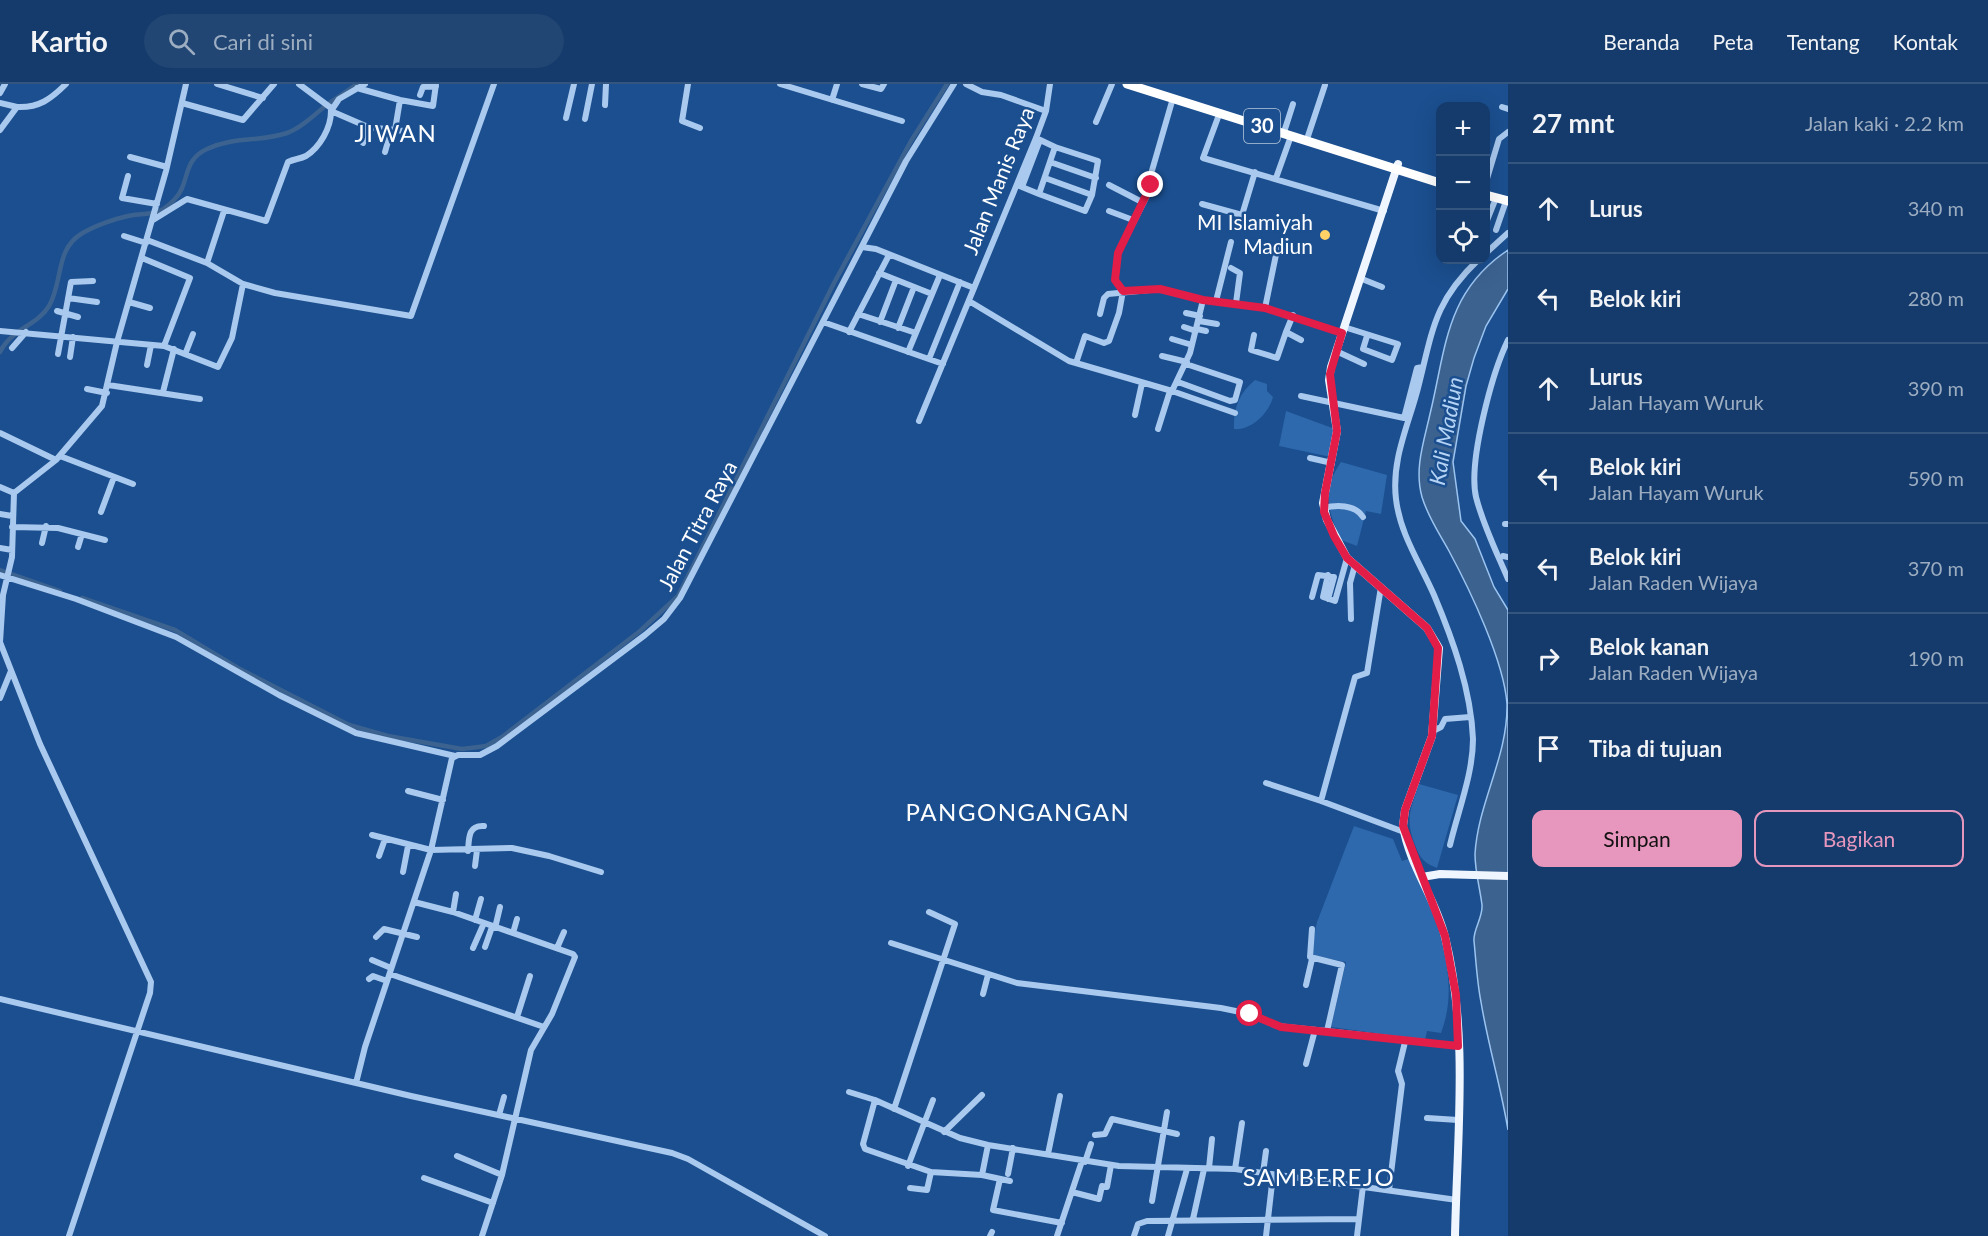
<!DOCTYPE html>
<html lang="id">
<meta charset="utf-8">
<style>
:root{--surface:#143b6b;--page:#214673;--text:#f1f3f6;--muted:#9dadc1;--line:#33557e;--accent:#e797bd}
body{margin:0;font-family:Lato,sans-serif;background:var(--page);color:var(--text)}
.controls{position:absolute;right:18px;top:18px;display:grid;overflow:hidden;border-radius:12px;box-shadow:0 6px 24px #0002}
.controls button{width:54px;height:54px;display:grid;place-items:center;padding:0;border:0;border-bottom:2px solid var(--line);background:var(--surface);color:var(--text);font:30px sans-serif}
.stop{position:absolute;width:18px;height:18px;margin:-14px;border:4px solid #e11d48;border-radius:50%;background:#fff}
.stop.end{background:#e11d48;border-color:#fff;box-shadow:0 2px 6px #0008}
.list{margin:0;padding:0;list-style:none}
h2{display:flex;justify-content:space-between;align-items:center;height:78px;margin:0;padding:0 24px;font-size:26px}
h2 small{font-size:20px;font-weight:400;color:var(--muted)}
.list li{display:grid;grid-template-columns:39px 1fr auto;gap:18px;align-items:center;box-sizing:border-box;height:90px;padding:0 24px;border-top:2px solid var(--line)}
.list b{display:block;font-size:22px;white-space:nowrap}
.list p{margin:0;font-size:20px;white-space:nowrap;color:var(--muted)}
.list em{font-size:20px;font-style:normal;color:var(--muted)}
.actions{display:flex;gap:12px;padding:18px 24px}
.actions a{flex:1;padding:14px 0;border:2px solid var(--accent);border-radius:12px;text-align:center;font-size:21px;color:var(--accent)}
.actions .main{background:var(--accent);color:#111}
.icon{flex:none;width:33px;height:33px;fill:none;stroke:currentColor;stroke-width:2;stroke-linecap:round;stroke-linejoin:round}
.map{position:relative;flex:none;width:1508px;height:1152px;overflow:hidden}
header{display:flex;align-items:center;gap:36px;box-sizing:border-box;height:84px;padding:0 30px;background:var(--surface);border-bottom:2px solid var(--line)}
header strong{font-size:28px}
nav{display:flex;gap:33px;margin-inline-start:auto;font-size:21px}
.search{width:420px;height:54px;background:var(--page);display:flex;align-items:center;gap:15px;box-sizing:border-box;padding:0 21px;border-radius:33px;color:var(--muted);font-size:22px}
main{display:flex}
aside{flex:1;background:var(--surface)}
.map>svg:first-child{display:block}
.green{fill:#2e69ad}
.water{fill:#3c6290;stroke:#9cc4f0;stroke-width:1.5}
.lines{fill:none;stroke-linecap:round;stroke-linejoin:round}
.canal{stroke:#3c6290;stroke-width:4.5}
.minor{stroke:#a9c9ee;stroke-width:6}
.major{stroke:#f0f6ff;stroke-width:8}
.highway{stroke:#fff;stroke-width:9}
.route{stroke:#e11d48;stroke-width:8}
.poi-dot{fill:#ffd166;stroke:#1b4f8f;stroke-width:2}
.labels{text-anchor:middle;stroke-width:5;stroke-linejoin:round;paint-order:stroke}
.shield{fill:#1b4f8f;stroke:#bbcadd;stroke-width:1.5}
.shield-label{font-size:20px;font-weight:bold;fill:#fff}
.street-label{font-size:21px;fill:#fff;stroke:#1b4f8f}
.poi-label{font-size:21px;fill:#fff;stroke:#1b4f8f;text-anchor:end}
.water-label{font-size:22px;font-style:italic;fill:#b5d3f5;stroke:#1b4f8f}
.quarter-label{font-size:24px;letter-spacing:1.5px;fill:#fff;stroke:#1b4f8f}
</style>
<header>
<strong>Kartio</strong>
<div class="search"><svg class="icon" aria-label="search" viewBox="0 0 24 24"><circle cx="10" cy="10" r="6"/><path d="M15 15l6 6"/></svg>Cari di sini</div>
<nav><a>Beranda</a><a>Peta</a><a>Tentang</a><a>Kontak</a></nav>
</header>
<main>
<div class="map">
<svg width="1508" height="1152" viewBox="0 0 1508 1152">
<rect width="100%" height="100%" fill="#1b4f8f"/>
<path class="green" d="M 1255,296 L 1267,300 L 1267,307 L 1273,313 C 1269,329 1251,347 1234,345 C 1233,325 1239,309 1255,296 Z
M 1286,327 L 1335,345 L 1331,373 L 1279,362 Z
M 1341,378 L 1387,391 L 1381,430 L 1366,427 L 1357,462 L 1341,456 C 1328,427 1321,407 1341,378 Z
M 1419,700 L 1458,711 L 1437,784 C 1424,779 1420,774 1415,761 C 1405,734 1410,728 1419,700 Z
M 1354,742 L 1393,755 L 1402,777 L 1411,774 C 1433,827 1463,892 1441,949 L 1427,947 L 1425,956 L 1331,943 L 1346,878 L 1310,871 L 1317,838 Z"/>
<path class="water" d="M 1508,166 L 1508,205 L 1486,242 L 1474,274 L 1466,302 L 1453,378 L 1461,437 L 1475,455 L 1494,503 L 1508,526 L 1508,1046 C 1501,1003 1488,961 1481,918 C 1477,898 1476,877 1474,857 C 1473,845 1483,834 1482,821 C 1480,804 1475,788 1475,770 C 1478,718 1508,673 1507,620 C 1504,577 1470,506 1449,467 C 1439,449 1428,433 1422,413 C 1414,385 1424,357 1430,330 C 1446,265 1445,208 1508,166 Z"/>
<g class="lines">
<path class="canal" d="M 328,20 L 357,0
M 0,268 C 12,244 37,242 49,222 C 63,199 55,166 81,150 C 94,142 114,135 128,132 C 149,127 155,135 174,116 C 191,99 181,77 207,65 C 236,52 261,58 287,49 C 301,44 313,32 324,23
M 0,486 L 60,507
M 82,514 L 175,546 L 238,584 L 349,641 L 388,652 L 462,665 L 486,662 L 502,653 L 640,547 L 678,512 L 834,199 L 911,57 L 947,0"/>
<path class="minor" d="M 217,0 L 263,14
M 299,0 L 331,24
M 365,0 L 339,15 L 331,27 L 368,43 L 395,46
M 688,0 L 682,37 L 700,44
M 780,0 L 902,37
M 862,0 L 881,5 L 884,0
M 966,0 L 982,8 L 1001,11 L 1046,27
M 357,4 L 400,16 L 433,22 L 436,0
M 0,9 L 5,0
M 420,11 L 423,3 L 436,2
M 400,16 L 395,46 L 404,47
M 832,16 L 837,0
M 0,19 L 17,23
M 182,19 L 243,36 L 274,0
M 605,21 L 606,0
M 1502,23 L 1508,25
M 1220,28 L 1203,74 L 1384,127
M 566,34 L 574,0
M 585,35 L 592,0
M 1096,38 L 1112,0
M 1285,45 L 1293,20
M 0,46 L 17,23 C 39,24 51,15 66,0
M 1308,52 L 1325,1
M 363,59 L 368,43
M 385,68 L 391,47
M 130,73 L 167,83
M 1050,78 L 1096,94
M 128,92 L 122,114 L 157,120
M 1045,94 L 1092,111
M 1276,94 L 1291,52
M 1486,98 L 1499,55 L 1508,48
M 1017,101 L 1039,110 L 1055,63 L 1036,54
M 1109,101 L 1142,118
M 1022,103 L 1040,56
M 1039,110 L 1085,127 L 1092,111 L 1098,77 L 1055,63
M 1202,120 L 1242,131 L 1255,88
M 1109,127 L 1133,136
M 153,136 L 187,115 L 266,137 L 288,78 C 294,75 300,75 306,72 C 320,63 331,44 331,27
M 1486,139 L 1496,114
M 1496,146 L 1506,117
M 124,152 L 146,159
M 147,156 L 207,179 L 243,200 L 275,209 L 411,232 L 494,0
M 862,163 L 876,165 L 974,204 L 919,337
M 1486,169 L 1508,149
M 142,174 L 190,194 L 164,262
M 207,179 L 224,127
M 1231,184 L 1240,189 L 1236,219
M 879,189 L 932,210
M 1362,195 L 1382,203
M 974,204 L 1036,54 L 1046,27 L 1050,0
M 1123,207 L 1115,196 L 1118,169 L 1150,106 L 1151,90 L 1173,14
M 68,214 L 97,218
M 969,217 L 1069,277 L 1172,307 L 1190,269 L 1203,216
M 1216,217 L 1231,158
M 129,218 L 150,224
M 1265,224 L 1278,161
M 57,227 L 78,233
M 1186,229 L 1200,232
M 858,230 L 916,249
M 1100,230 L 1104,214 L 1108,210 L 1160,205 L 1203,216 L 1265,224 L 1342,249
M 1293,231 L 1286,248 L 1301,256
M 1199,237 L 1217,240
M 823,238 L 943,280
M 880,238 L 896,196
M 1184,243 L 1196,247
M 1344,243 L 1398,260 L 1392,276 L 1363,265 L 1367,252
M 898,244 L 914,203
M 1197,245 L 1206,247
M 0,247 L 164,262 L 218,283 L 232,254 L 243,200
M 849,248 L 889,171
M 1254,251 L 1251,266 L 1277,274 L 1286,248
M 1172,255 L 1192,261
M 1508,256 C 1492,289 1468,378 1476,413 C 1483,441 1497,469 1508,495
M 12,264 L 26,248
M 1336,267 L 1364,280
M 186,268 L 193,250
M 908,268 L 940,191
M 58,270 L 71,198 L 93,197
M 1162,272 L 1187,278
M 70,273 L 73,253
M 929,275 L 960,198
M 1076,279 L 1085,252 L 1104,259 L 1109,257 L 1119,229 L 1123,207
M 147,281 L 151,261
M 1178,298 L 1230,317 L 1235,316 L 1240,298 L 1186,280
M 108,301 L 200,315
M 87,305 L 107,309
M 1172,307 L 1235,329
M 163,308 L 174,265
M 1301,312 L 1404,334 L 1417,284 L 1423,283
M 1135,331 L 1142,299
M 1158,345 L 1170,307
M 0,349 L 56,376
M 60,372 L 133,400
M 1310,374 L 1332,379
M 0,403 L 14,409
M 1323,424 C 1336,421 1355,420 1363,433
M 101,428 L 114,393
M 0,430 L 12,432
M 1505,440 L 1508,440
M 12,443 L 58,444 L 105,456
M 42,459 L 46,442
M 78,463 L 82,450
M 0,464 L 12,466
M 1503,472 L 1508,473
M 0,491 L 76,515 L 176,553 L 279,611 L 356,649 L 455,672
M 1328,491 L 1323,513 L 1335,517 L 1347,474
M 1312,513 L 1318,491 L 1334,493 L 1328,515
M 1351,535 L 1350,499 L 1355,481
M 0,614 L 11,587
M 1433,647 L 1441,643 L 1445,635 L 1470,633
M 1266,699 L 1321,717 L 1404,748
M 408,707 L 443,716
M 1321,717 L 1355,593 L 1367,589 L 1381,503
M 372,751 L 431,766 L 512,764 L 549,772 L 601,788
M 1450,761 C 1458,727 1473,690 1473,655 C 1471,606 1453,556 1434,511 C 1420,479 1400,450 1396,415 C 1391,374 1410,338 1419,300 C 1433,244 1435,217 1478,176
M 468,767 C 469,754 468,741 484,742
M 379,772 L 385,755
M 475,782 L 477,766
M 403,788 L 408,762
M 414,818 L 453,828 L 573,870 L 575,873 L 552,930 L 531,966 L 502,1091 L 482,1152
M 453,828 L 456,810
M 475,836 L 481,815
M 495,844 L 500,823
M 513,849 L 517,835
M 376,853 L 384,845 L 417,853
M 891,859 L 1017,899 L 1221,924 L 1250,930 L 1277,942 L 1327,947 L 1342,881 L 1310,873 L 1312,845
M 485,863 L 492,843
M 473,864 L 484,839
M 557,864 L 564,848
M 372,876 L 391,884
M 390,890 L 544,943
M 369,895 L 373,892 L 387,897
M 1306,901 L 1312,875
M 983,910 L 988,891
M 0,915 L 411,1012 L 672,1069 L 688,1075 L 825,1152
M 517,933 L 530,892
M 1327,947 L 1458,962
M 1306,980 L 1315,946
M 356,999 L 365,963 L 431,766 L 452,674 L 458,671 L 480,671 L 497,662 L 645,551 L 664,535 L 680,514 L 906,77 L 954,0
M 849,1008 L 875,1016 L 960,1054 L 988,1061 L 1119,1082 L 1235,1085 L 1457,1116
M 875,1016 L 863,1060 L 865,1065 L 931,1088 L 982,1091 L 1010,1097
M 894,1025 L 955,840 L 929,828
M 499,1031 L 504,1013
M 1427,1034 L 1458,1036
M 944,1048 L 982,1011
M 1095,1051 L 1105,1050 L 1112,1035 L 1177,1050
M 1048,1070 L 1060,1012
M 457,1072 L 502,1091
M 1085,1078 L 1091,1060
M 908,1082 L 933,1016
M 1209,1084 L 1212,1055
M 1235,1085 L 1242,1039
M 1263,1089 L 1266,1067
M 1008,1090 L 1013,1064
M 982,1091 L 988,1061
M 424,1094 L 493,1119
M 1000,1095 L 993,1126 L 1062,1139
M 910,1104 L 927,1106 L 931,1088
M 1389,1106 L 1402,1000 L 1398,987 L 1405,958
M 1072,1108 L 1099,1115 L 1102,1102 L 1107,1103 L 1111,1081
M 1152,1117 L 1167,1028
M 1193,1135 L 1204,1085
M 69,1152 L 150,909 L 151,898 L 40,660 L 0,558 L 3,511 L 12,473 L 14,409 L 56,376 L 102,322 L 117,258 L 166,87 L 186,0
M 990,1152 L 992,1148
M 1057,1152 L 1082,1077
M 1134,1152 L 1138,1140 L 1147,1137 L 1358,1135
M 1168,1152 L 1187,1085
M 1266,1152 L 1273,1091
M 1357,1152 L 1363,1102"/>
<path class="major" d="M 1398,80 L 1331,283 L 1329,296 L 1337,347 L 1323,419 L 1327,436 L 1347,474 L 1427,544 L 1439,564 L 1432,652 L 1405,726 L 1403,742 C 1409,781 1436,815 1445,853 C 1469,948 1457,1054 1455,1152
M 1422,793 L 1440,790 L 1508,792"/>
<path class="highway" d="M 1127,0 L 1440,99
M 1486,111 L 1508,117"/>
</g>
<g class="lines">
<path class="route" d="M 1151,101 L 1118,169 L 1115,196 L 1123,207 L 1160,205 L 1203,216 L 1265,224 L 1342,249 L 1330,290 L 1337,347 L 1325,409 L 1324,428 L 1334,452 L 1347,474 L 1427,544 L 1438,564 L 1432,652 L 1405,726 L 1403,742 L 1445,852 L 1456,911 L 1458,962 L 1281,943 L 1250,930"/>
</g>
<circle class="poi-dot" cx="1325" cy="151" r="6"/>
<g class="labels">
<rect class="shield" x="1244" y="25" width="36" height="34" rx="4.5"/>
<g class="shield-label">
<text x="1262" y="49">30</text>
</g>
<g class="street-label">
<text transform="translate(999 97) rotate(-68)" y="7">Jalan Manis Raya</text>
<text transform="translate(698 442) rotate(-62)" y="7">Jalan Titra Raya</text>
</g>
<g class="poi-label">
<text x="1313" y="146">MI Islamiyah<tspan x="1313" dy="24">Madiun</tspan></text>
</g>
<g class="water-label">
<text transform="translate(1446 347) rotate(-80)" y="8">Kali Madiun</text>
</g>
<g class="quarter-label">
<text x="396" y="58">JIWAN</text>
<text x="1018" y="737">PANGONGANGAN</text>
<text x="1319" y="1102">SAMBEREJO</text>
</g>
</g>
</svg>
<div class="controls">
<button>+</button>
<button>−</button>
<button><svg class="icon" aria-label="locate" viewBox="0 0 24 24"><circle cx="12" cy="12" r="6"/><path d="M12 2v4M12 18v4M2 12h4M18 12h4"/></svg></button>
</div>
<div class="stop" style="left:1250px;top:930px"></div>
<div class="stop end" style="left:1151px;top:101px"></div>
</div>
<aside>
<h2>27 mnt<small>Jalan kaki · 2.2 km</small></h2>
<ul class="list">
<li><svg class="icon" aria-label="ahead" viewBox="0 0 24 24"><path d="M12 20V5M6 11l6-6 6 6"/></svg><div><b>Lurus</b></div><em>340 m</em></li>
<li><svg class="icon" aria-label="left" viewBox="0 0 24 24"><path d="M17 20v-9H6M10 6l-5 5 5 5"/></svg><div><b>Belok kiri</b></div><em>280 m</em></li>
<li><svg class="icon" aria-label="ahead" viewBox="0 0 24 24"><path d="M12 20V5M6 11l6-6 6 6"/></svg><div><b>Lurus</b><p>Jalan Hayam Wuruk</p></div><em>390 m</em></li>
<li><svg class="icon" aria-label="left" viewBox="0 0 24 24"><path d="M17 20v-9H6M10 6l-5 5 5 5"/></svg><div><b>Belok kiri</b><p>Jalan Hayam Wuruk</p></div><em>590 m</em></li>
<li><svg class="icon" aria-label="left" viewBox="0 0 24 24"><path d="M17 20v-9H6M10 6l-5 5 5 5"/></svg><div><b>Belok kiri</b><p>Jalan Raden Wijaya</p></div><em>370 m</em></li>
<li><svg class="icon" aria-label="right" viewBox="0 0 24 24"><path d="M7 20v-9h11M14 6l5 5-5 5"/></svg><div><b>Belok kanan</b><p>Jalan Raden Wijaya</p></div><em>190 m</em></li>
<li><svg class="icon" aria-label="arrive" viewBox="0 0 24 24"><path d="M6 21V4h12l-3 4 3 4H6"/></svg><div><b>Tiba di tujuan</b></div></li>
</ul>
<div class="actions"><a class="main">Simpan</a><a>Bagikan</a></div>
</aside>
</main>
